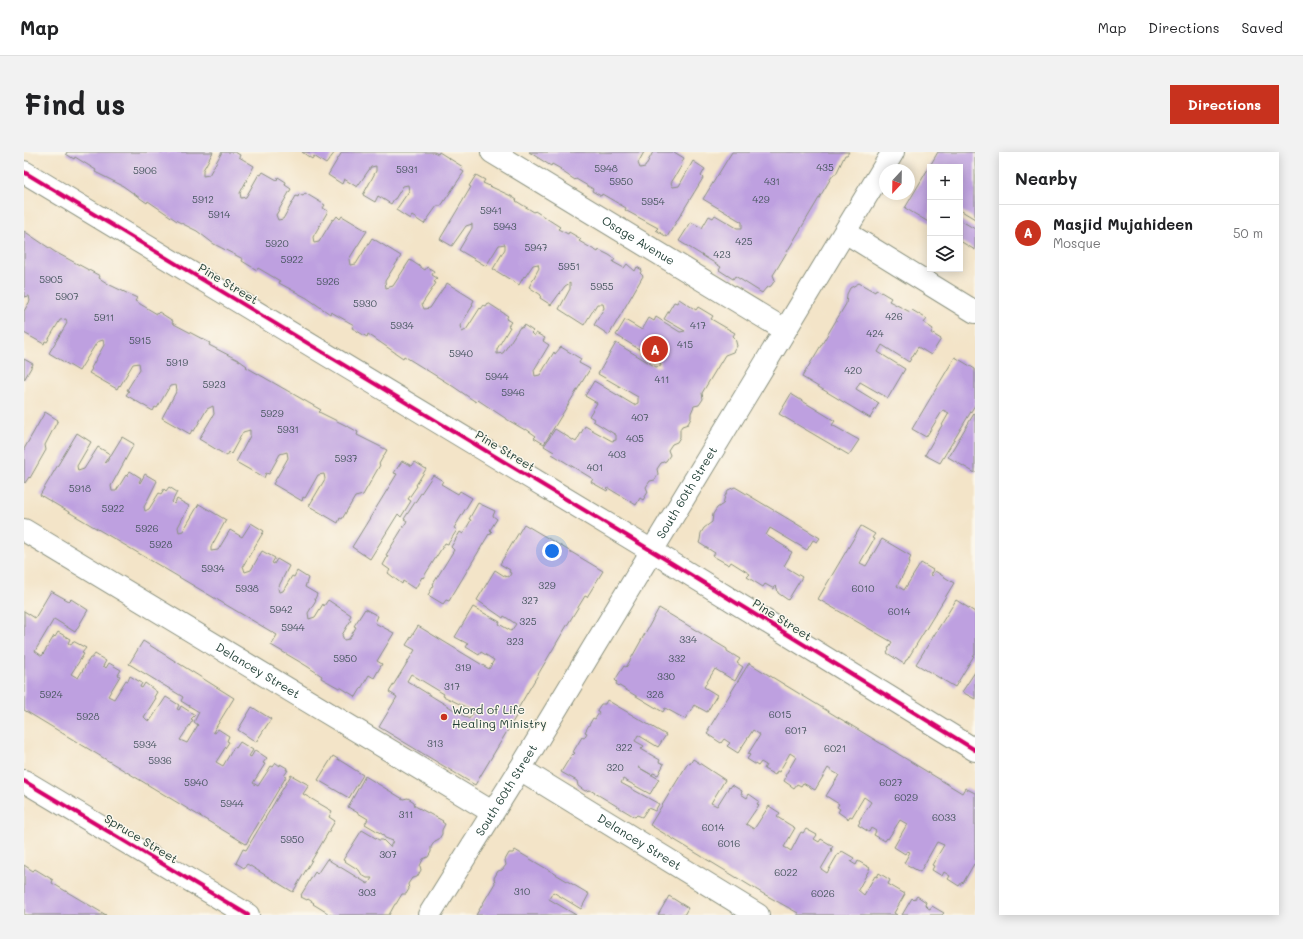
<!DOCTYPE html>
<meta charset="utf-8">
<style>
:root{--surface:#fff;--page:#f2f2f2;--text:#202124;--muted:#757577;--line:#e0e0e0;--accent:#c8321e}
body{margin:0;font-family:Mali,sans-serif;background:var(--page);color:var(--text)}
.controls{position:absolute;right:12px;top:12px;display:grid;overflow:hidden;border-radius:0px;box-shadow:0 2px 10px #0003}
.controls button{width:36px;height:36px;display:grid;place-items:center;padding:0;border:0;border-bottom:1px solid var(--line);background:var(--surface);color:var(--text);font:20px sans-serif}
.compass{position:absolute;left:855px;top:12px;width:36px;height:36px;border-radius:50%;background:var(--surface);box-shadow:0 2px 10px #0003;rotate:202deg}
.you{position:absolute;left:528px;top:399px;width:14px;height:14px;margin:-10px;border:3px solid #fff;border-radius:50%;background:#1a73e8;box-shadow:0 0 0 6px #1a73e833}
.badge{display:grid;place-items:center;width:26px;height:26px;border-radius:50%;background:var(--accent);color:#fff;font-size:13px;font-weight:700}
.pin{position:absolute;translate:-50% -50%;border:2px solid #fff;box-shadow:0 1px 4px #0006}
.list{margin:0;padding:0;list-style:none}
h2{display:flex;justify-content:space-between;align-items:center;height:52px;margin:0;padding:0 16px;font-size:17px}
h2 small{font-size:13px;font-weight:400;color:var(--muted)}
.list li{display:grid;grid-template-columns:26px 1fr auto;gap:12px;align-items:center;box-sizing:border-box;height:56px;padding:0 16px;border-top:1px solid var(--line)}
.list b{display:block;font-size:15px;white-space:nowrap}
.list p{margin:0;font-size:13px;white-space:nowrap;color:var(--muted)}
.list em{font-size:13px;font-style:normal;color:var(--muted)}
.icon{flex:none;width:22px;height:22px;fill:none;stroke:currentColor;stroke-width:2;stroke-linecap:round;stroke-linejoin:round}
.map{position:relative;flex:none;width:951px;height:763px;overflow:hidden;border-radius:0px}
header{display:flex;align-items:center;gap:24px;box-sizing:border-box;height:56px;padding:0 20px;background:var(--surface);border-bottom:1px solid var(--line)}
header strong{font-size:19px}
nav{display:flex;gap:22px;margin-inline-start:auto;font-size:14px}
.intro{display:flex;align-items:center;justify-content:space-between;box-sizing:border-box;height:96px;padding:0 24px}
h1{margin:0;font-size:28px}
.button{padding:10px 18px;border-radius:0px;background:var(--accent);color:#fff;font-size:14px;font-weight:700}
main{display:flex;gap:24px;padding:0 24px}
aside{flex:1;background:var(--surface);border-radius:0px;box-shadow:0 2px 10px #0003}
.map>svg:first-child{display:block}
.building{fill:#bea0e0;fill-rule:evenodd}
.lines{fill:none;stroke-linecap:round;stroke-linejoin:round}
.street-casing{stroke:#89907e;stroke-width:24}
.secondary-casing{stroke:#89907e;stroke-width:24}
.street{stroke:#fff;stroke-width:22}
.secondary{stroke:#fff;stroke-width:22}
.cycleway-casing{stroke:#fbf7ec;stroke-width:6}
.cycleway{stroke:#d6006c;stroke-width:4}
.poi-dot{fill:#c8321e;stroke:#fbf7ec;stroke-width:1.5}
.labels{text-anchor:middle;stroke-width:3;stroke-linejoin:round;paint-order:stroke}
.number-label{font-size:10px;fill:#47565f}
.street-label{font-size:12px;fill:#1f3d34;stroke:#fbf7ec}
.poi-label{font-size:12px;fill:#1f3d34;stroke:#fbf7ec;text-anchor:start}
</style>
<header>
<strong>Map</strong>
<nav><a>Map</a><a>Directions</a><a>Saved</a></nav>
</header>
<div class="intro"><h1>Find us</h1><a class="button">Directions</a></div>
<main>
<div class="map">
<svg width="951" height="763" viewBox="0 0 951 763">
<rect width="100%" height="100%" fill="#fbf7ec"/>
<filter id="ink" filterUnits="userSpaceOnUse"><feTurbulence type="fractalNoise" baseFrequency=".025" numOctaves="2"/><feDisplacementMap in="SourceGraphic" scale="8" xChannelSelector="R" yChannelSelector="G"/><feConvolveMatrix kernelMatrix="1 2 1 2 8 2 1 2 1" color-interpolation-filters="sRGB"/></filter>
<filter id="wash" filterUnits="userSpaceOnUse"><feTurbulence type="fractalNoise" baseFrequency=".012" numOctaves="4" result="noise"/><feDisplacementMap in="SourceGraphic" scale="16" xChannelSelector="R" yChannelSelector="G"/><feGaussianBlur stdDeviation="0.9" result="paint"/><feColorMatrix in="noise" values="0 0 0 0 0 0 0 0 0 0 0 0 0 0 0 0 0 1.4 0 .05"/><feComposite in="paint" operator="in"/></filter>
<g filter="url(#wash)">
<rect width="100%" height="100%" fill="#f3e4c8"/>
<g id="blocks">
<path class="building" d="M 43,0 L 143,0 L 143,1 L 148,0 L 189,0 L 179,18 L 179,24 L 185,23 L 198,0 L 211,0 L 216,3 L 215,5 L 230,14 L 216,41 L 217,46 L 222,45 L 235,22 L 237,23 L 239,20 L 253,28 L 254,25 L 262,30 L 261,33 L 267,37 L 252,63 L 254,68 L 259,67 L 272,44 L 274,45 L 275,42 L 279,44 L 281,41 L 301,53 L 299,56 L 304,59 L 289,85 L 290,91 L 295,90 L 309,67 L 310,68 L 313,64 L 316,67 L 318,64 L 343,79 L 325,107 L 326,113 L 332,112 L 348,86 L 377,104 L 361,129 L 362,136 L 369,134 L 386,108 L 401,118 L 403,115 L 410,119 L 408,123 L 413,126 L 410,130 L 412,131 L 398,152 L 400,157 L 406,156 L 420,135 L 421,135 L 423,131 L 450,148 L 448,152 L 449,153 L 436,174 L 438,180 L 442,178 L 456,156 L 457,157 L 460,153 L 462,154 L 464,151 L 484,164 L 482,167 L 487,170 L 484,174 L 486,175 L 473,197 L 473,202 L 479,201 L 496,175 L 498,176 L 500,173 L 509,179 L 507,181 L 510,184 L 512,181 L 521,186 L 519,189 L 525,193 L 510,218 L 511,224 L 516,223 L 530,200 L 531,202 L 537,195 L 557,207 L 555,211 L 566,217 L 520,292 L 510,286 L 512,284 L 502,277 L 501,278 L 484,268 L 454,248 L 452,250 L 446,246 L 430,235 L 380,204 L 379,206 L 344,182 L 343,185 L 328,176 L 330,173 L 307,160 L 306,162 L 283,146 L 255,131 L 256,129 L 234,116 L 233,118 L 218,109 L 219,107 L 190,92 L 173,79 L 153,69 L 124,49 L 123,51 L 99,34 L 71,20 L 72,18 L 51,5 L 50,7 L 42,2 Z
M 278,0 L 311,0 L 302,12 L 290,4 L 288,7 Z
M 318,0 L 410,0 L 414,2 L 415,0 L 439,15 L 437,18 L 440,20 L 417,54 L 413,54 L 400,72 L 388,64 L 386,67 L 372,58 L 385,39 L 384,33 L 379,34 L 371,47 L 370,47 L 367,52 L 354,44 L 351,50 L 339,43 L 352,19 L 352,14 L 347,15 L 333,35 L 320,27 L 318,32 L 304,23 Z
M 505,0 L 620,0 L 614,11 L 616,16 L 621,15 L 629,0 L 650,0 L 660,6 L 657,12 L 658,13 L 647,31 L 649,35 L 655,34 L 669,9 L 681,17 L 677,24 L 679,26 L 643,85 L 632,78 L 634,76 L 601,58 L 602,56 L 578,42 L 577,44 L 568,39 L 569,37 L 552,27 L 551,28 L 536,18 L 537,17 L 528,12 L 527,14 Z
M 708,0 L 825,0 L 823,3 L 821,3 L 812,22 L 810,22 L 807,26 L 751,120 L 749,123 L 751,128 L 747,134 L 742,136 L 738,141 L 711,124 L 709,127 L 695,118 L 697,115 L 655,89 L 667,70 L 678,76 L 685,64 L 689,66 L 691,63 L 713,76 L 718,76 L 718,70 L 679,47 Z
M 914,0 L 951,0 L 951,67 L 936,58 L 936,15 L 906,15 L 906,71 L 881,56 Z
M 452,23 L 461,28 L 459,31 L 487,44 L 493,48 L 492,49 L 510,60 L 511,59 L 536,75 L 534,77 L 544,82 L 545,80 L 557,87 L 555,89 L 567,96 L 574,100 L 575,98 L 585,103 L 591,107 L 589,110 L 600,116 L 603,112 L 611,119 L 613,115 L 618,118 L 616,121 L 619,124 L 585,183 L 570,173 L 580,156 L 579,152 L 573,152 L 560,173 L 535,157 L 546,137 L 546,131 L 541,134 L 527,153 L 516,146 L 517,143 L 505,135 L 515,116 L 514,112 L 509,113 L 501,125 L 500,124 L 495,133 L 469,117 L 481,97 L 481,92 L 475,93 L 462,114 L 435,98 L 448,76 L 448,72 L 442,74 L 428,94 L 416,87 L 447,35 L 445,34 Z
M 936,68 L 951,77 L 951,98 L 936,89 Z
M 0,79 L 31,100 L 76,124 L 75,126 L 86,133 L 113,146 L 111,149 L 133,162 L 135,160 L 149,169 L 148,171 L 186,191 L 185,193 L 216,209 L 223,214 L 222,215 L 297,258 L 295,260 L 327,276 L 334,280 L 333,283 L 363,298 L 355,312 L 356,313 L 339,343 L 331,345 L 318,367 L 316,366 L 314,371 L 285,354 L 301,327 L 300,322 L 294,323 L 281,346 L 279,345 L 278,349 L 249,332 L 264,306 L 263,300 L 256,302 L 245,322 L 242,321 L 240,326 L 212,310 L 226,284 L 226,278 L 219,280 L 207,302 L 205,300 L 203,304 L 175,287 L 190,262 L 189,254 L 183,257 L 170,279 L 168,278 L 166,282 L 138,266 L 153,238 L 152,233 L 146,234 L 133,256 L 131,255 L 129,259 L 102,243 L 105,239 L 103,238 L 116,217 L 115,211 L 109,212 L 96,234 L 95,233 L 93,237 L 65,221 L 68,217 L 67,216 L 80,193 L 79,188 L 73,190 L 55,219 L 25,201 L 43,171 L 42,167 L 36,168 L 23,190 L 21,189 L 20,192 L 0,181 L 0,159 L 6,149 L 5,144 L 0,145 Z
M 835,131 L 851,140 L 852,137 L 867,146 L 865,149 L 886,160 L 888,158 L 903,167 L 900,171 L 909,177 L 907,181 L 917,187 L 907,203 L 894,195 L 885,210 L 858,193 L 854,200 L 881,217 L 864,246 L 836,230 L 832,237 L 855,251 L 846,266 L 778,225 L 822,152 L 823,142 L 826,136 Z
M 655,147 L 672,158 L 674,155 L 689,164 L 687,167 L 711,181 L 709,184 L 711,186 L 713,194 L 709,200 L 701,203 L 678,241 L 679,247 L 675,253 L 670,254 L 667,261 L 667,266 L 664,272 L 658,274 L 656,277 L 656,285 L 653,290 L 648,292 L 644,298 L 646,303 L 642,309 L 637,311 L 633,317 L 634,322 L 631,328 L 626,329 L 622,335 L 624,340 L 619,348 L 616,346 L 612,353 L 584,336 L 583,339 L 567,330 L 569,327 L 528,302 L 530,300 L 520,294 L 531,277 L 552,290 L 561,274 L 588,289 L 592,288 L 592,283 L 569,269 L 570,267 L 565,264 L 573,251 L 561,244 L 570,229 L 610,253 L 614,251 L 614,245 L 574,222 L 592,191 L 632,215 L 637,214 L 636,210 L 592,183 L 601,168 L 618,178 L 625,166 L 630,169 L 632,165 L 656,180 L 661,179 L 640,167 L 650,150 L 653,151 Z
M 931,205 L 951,217 L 951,253 L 916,311 L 901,303 L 925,261 L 919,258 L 902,285 L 888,277 Z
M 0,207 L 9,212 L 0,228 Z
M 767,242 L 811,269 L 808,273 L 835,288 L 825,303 L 755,262 Z
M 21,260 L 34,268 L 21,293 L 22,298 L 6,326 L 5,325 L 1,331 L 0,330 L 0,297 Z
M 951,260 L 951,321 L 924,305 Z
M 53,281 L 67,290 L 53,314 L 54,319 L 60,317 L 74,295 L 86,302 L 81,310 L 82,311 L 98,285 L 110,292 L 87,334 L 88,339 L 92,339 L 102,323 L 103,324 L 106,319 L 117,326 L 115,330 L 116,331 L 121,322 L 133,329 L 120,355 L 121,359 L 125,357 L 135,341 L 137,342 L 140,337 L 142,339 L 145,335 L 153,340 L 148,350 L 150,352 L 153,347 L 165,354 L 154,375 L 155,380 L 159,379 L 175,352 L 202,368 L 187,395 L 187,399 L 194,398 L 206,378 L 218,385 L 227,371 L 240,379 L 219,414 L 221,420 L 227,418 L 238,399 L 251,406 L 248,411 L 250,412 L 253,407 L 265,414 L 254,436 L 255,440 L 259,439 L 268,424 L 270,425 L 273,419 L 284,426 L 281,435 L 293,442 L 291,447 L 292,448 L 284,461 L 285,467 L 291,465 L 299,452 L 300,454 L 304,448 L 327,463 L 325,467 L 327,468 L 318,483 L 320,488 L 325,487 L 332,475 L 330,474 L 341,457 L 354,464 L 351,471 L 370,481 L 353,509 L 358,512 L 350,526 L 345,523 L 332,545 L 316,535 L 315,536 L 297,526 L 298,524 L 281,513 L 247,493 L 253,483 L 16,343 Z
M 378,309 L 388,314 L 391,310 L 402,317 L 392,333 L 393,334 L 384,347 L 387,349 L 377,365 L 374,362 L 346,407 L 328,395 L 373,322 L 370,321 Z
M 409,323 L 419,329 L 417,332 L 434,342 L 436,339 L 448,346 L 430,376 L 433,378 L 424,392 L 421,391 L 399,426 L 398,425 L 391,437 L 379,429 L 378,432 L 364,421 L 366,418 L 359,413 L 364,404 L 362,403 L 383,369 L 380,367 Z
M 711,335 L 796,386 L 793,390 L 789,388 L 783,398 L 746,376 L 742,383 L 765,397 L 764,398 L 768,400 L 760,414 L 778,425 L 764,448 L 754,441 L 753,436 L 751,434 L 750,437 L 741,432 L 739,435 L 723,425 L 726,422 L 707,410 L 705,413 L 689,404 L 691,401 L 675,391 L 676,388 L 677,381 L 680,376 L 688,370 L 689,362 L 693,356 L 699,352 L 701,344 L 704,338 Z
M 454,351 L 471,359 L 469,364 L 473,367 L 466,378 L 468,380 L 466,383 L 465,382 L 425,449 L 422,448 L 419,452 L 404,443 L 410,433 L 409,432 L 430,398 L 427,395 L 436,380 L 439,382 L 447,368 L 445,367 Z
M 500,372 L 579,419 L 563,445 L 561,444 L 539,480 L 492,560 L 494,561 L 451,633 L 355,575 L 373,545 L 365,540 L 391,498 L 382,493 L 394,474 L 465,517 L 470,508 L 457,500 L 455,503 L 442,495 L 444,492 L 431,485 L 449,455 L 476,470 L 475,472 L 487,479 L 492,472 L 480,464 L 479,466 L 453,448 L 471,418 L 482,425 L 483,424 L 485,425 L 487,421 L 485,420 L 486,418 L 476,412 ZM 387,522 L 420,542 L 419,544 L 450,559 L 445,567 L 383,529 Z
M 837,374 L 851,382 L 848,386 L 850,387 L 836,411 L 842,414 L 858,387 L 887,404 L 885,409 L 886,410 L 873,434 L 880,438 L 897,411 L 909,418 L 906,423 L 908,424 L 911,419 L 930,431 L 883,508 L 882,508 L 880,512 L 863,501 L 865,498 L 864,497 L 868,490 L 794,447 Z
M 27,439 L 45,449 L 47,447 L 64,458 L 51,480 L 30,467 L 11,499 L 18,504 L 30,484 L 31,485 L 34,480 L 46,487 L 44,491 L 47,493 L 49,489 L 62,496 L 58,501 L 60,502 L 47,522 L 54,526 L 66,506 L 68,506 L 71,502 L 82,509 L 79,514 L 81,515 L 82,516 L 85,511 L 97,518 L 94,523 L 96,524 L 84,544 L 90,547 L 102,528 L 104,529 L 106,524 L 118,531 L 116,535 L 118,536 L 121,531 L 133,540 L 130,545 L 132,546 L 120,565 L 123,568 L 126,569 L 142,545 L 155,553 L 153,557 L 155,558 L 157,554 L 171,563 L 167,567 L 169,568 L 156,588 L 163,591 L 174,573 L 170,570 L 175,560 L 157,549 L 159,545 L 105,512 L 119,489 L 210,546 L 189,580 L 191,581 L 194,577 L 205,584 L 203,589 L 205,590 L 192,610 L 199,614 L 210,595 L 212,596 L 216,590 L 229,598 L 225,604 L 227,605 L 231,598 L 243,606 L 239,611 L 241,612 L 229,631 L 234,634 L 247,614 L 249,615 L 252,611 L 256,614 L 256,612 L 263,616 L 262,618 L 264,618 L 260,624 L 262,625 L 222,692 L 0,558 L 0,459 L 11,466 Z
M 932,448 L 951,460 L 951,502 L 931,535 L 892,512 Z
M 635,456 L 703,497 L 703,499 L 716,507 L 713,511 L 719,515 L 711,529 L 691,517 L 680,535 L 693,543 L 683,560 L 670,553 L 661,567 L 641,556 L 639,560 L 592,532 L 593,530 L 591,528 L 600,514 L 602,515 L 603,514 Z
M 725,511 L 938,641 L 941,636 L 951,641 L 951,713 L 950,712 L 939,731 L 938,730 L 935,734 L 924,727 L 926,724 L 920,720 L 918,724 L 908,718 L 910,714 L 908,713 L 920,693 L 913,690 L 896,720 L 880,711 L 886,700 L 883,699 L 881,702 L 870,695 L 883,672 L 876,668 L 864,687 L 863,686 L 861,689 L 850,683 L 852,679 L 847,676 L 845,680 L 834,673 L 836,670 L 835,669 L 847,650 L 840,645 L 828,665 L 826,664 L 824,667 L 814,660 L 816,657 L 813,655 L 815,652 L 802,644 L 815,623 L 808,619 L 804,616 L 791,638 L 779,631 L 777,634 L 773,632 L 770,636 L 760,629 L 762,625 L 761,624 L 772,605 L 766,601 L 755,620 L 753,619 L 751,623 L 740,617 L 742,613 L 737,610 L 734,614 L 723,607 L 726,603 L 724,602 L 736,583 L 732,580 L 729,578 L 714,601 L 703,594 L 706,591 L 700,587 L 697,591 L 683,582 L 686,578 L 684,578 Z
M 951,520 L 951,547 L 938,540 Z
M 583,548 L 642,583 L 634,595 L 614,583 L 611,589 L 620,594 L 617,597 L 636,608 L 635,610 L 640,612 L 634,623 L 629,621 L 628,623 L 614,615 L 635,627 L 626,642 L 599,627 L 597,631 L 635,652 L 631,659 L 624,656 L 618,665 L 613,663 L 611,665 L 566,638 L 561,639 L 554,634 L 553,629 L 537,620 L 548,602 L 549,603 L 551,601 L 549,600 L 558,585 L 560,586 L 563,581 L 561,580 L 569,566 L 571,567 L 575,561 L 573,558 L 577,552 L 581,552 Z
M 228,555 L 247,567 L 232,590 L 214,578 Z
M 309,604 L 339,623 L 325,646 L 294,628 Z
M 669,607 L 701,628 L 687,651 L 693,654 L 705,635 L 706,636 L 708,633 L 718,639 L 717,642 L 723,646 L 725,642 L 735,649 L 733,652 L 735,653 L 722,672 L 730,677 L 745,654 L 756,661 L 753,665 L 771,676 L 760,695 L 764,697 L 767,699 L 777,680 L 779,681 L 782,677 L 793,683 L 790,687 L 795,690 L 797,687 L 809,694 L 807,697 L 808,698 L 797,717 L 803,721 L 814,702 L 815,703 L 818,699 L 830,706 L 827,710 L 832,713 L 834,709 L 846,716 L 834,738 L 840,743 L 851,724 L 853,725 L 855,721 L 866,728 L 864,732 L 881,742 L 870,761 L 873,763 L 774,763 L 774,761 L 738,741 L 626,673 L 664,611 L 666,612 Z
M 267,623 L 285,633 L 279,642 L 308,659 L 305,665 L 311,669 L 269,740 L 223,712 L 220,716 L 212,711 L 219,697 L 222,698 Z
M 341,624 L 379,647 L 384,646 L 390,650 L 391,654 L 419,669 L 418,670 L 421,672 L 418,678 L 418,682 L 415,687 L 411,689 L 407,695 L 407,700 L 404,705 L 399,707 L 396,714 L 397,718 L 393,725 L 388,726 L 384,732 L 385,737 L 382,742 L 378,742 L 372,752 L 371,752 L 365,763 L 307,763 L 289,752 L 290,751 L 284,747 L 283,748 L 277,745 L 278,744 L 277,743 L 291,720 L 293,722 L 303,707 L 344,732 L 348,726 L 343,726 L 338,723 L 335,718 L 319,708 L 338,678 L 355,688 L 359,688 L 366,695 L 369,689 L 361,686 L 358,682 L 341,672 L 344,667 L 324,655 Z
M 491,698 L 565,742 L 557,757 L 529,740 L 525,747 L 552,763 L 452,763 L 471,731 L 470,726 L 474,719 L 478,718 L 482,713 L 481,708 L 485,701 L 489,701 Z
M 0,713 L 9,719 L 11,717 L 29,728 L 28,731 L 82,763 L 0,763 Z
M 645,744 L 664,756 L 660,763 L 634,763 Z
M 893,744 L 902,750 L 901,753 L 904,756 L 906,757 L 908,754 L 920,761 L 918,763 L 878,763 L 888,746 L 890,748 Z"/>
</g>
</g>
<g filter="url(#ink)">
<use href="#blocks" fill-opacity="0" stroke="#89907e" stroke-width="1"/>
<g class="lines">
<g class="street-casing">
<g id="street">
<path id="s1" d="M 468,0 L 761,178"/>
<path d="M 0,20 L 628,399 L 951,598"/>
<path d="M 821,80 L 951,160"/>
<path id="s2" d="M 0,378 L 468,660"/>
<path id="s3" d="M 496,617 L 734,763"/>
</g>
</g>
<g class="secondary-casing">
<g id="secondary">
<path d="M 0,629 L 224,763"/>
<path id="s4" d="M 405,763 L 496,617 L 869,0"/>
</g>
</g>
<use href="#street" class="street"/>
<use href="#secondary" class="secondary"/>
<g class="cycleway-casing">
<path id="cycleway" d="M 0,20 L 628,399 L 951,598
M 0,629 L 224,763"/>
</g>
<use href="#cycleway" class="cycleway"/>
</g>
</g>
<circle class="poi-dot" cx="420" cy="565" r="4"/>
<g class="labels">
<g class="number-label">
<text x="801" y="19">435</text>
<text x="582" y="20">5948</text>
<text x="383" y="21">5931</text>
<text x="121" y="22">5906</text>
<text x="597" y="33">5950</text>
<text x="748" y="33">431</text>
<text x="179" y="51">5912</text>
<text x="737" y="51">429</text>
<text x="629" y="53">5954</text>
<text x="467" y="62">5941</text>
<text x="195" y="66">5914</text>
<text x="481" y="78">5943</text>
<text x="720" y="93">425</text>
<text x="253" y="95">5920</text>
<text x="512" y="99">5947</text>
<text x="698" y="106">423</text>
<text x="268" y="111">5922</text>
<text x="545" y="118">5951</text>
<text x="27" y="131">5905</text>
<text x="304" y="133">5926</text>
<text x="578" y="138">5955</text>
<text x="43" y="148">5907</text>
<text x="341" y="155">5930</text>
<text x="870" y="168">426</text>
<text x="80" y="169">5911</text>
<text x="378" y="177">5934</text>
<text x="674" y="177">417</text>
<text x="851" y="185">424</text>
<text x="116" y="192">5915</text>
<text x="661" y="196">415</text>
<text x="437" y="205">5940</text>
<text x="153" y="214">5919</text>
<text x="829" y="222">420</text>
<text x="473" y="228">5944</text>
<text x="638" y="231">411</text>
<text x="190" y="236">5923</text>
<text x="489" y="244">5946</text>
<text x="248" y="265">5929</text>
<text x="616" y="269">407</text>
<text x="264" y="281">5931</text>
<text x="611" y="290">405</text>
<text x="593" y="306">403</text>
<text x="322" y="310">5937</text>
<text x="571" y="319">401</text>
<text x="56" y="340">5918</text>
<text x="89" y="360">5922</text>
<text x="123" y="380">5926</text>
<text x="137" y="396">5928</text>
<text x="189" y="420">5934</text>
<text x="523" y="437">329</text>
<text x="223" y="440">5938</text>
<text x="839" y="440">6010</text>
<text x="506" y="452">327</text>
<text x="257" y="461">5942</text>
<text x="875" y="463">6014</text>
<text x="504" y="473">325</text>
<text x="269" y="479">5944</text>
<text x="664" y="491">334</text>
<text x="491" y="493">323</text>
<text x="321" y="510">5950</text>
<text x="653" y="510">332</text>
<text x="439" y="519">319</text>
<text x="642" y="528">330</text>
<text x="428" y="538">317</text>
<text x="27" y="546">5924</text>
<text x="631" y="546">328</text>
<text x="756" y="566">6015</text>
<text x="64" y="568">5928</text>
<text x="772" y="582">6017</text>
<text x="411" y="595">313</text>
<text x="121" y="596">5934</text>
<text x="600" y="599">322</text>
<text x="811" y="600">6021</text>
<text x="136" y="612">5936</text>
<text x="591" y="619">320</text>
<text x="172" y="634">5940</text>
<text x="867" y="634">6027</text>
<text x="882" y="649">6029</text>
<text x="208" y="655">5944</text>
<text x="382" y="666">311</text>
<text x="920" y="669">6033</text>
<text x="689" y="679">6014</text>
<text x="268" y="691">5950</text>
<text x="705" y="695">6016</text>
<text x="364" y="706">307</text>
<text x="762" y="724">6022</text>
<text x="498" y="743">310</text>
<text x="343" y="744">303</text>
<text x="799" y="745">6026</text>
</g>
<g class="street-label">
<text dy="4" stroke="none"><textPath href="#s1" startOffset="171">Osage Avenue</textPath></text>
<text transform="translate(204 132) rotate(31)" y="4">Pine Street</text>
<text transform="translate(481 299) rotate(31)" y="4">Pine Street</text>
<text dy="4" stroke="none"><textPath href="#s4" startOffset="495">South 60th Street</textPath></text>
<text transform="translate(758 468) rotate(32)" y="4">Pine Street</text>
<text dy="4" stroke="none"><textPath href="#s2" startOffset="273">Delancey Street</textPath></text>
<text dy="4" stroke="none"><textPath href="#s4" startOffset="147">South 60th Street</textPath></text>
<text transform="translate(117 687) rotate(31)" y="4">Spruce Street</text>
<text dy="4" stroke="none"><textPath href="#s3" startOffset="140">Delancey Street</textPath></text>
</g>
<g class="poi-label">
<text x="428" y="562">Word of Life<tspan x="428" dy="14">Healing Ministry</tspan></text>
</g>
</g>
</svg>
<div class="controls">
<button>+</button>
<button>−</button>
<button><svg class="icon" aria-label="layers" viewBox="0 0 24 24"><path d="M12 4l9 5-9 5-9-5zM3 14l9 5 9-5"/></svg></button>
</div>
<svg class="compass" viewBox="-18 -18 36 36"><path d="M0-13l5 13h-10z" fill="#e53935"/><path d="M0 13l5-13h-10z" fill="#757577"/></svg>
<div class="you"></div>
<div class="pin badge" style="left:631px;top:197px">A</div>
</div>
<aside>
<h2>Nearby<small></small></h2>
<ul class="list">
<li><span class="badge">A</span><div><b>Masjid Mujahideen</b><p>Mosque</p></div><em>50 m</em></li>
</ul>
</aside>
</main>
